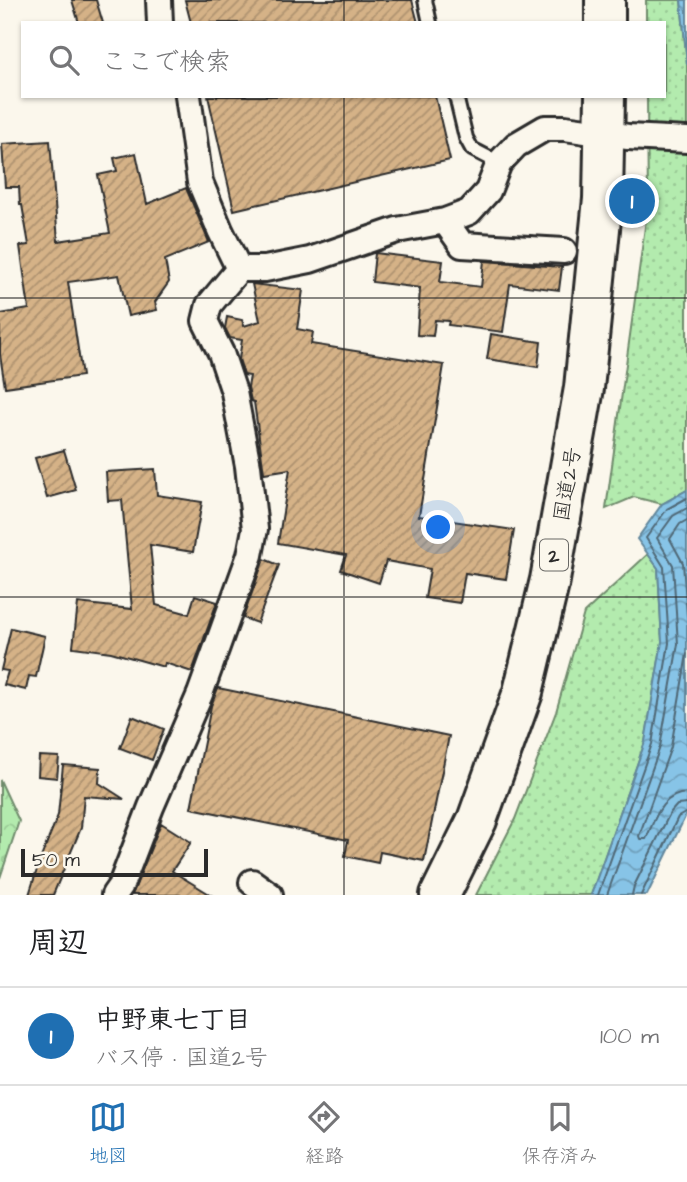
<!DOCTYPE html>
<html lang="ja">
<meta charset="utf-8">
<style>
:root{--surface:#fff;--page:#f6f6f6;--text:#202124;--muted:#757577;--line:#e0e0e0;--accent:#1f6fb2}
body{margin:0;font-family:"Architects Daughter","Klee One",sans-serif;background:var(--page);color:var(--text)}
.scale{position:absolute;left:21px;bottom:18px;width:187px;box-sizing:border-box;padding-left:7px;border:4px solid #2b2b2b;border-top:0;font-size:19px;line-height:24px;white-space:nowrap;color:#2b2b2b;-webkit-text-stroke:5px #fbf7ec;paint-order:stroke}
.you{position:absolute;left:439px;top:528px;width:24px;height:24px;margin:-18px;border:5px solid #fff;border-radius:50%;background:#1a73e8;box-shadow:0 0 0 10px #1a73e833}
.badge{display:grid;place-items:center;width:46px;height:46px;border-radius:50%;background:var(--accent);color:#fff;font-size:23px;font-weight:700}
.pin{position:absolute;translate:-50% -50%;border:4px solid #fff;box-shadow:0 2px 7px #0006}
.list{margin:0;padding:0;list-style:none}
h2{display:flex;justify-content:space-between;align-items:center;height:91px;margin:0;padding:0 28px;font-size:30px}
h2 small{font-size:23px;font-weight:400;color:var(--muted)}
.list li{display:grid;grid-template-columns:46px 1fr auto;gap:21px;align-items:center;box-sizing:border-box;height:98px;padding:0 28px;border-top:2px solid var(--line)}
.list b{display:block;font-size:26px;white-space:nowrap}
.list p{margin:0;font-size:23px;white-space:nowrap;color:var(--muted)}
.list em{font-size:23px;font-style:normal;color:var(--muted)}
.icon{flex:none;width:38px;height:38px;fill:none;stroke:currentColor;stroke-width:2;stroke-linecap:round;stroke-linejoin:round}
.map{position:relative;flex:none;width:687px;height:895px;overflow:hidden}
.search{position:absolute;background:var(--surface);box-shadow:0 2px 5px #0004;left:21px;right:21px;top:21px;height:77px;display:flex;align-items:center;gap:18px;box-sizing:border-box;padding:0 24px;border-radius:0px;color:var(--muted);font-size:26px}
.sheet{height:189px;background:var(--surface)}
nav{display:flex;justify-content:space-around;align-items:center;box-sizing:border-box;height:98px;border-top:2px solid var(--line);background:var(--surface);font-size:19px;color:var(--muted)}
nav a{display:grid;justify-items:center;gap:4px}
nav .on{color:var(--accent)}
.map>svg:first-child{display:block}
.grass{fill:url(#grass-dots);stroke:#6f8b6c;stroke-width:2}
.forest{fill:url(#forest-crowns);stroke:#6f8b6c;stroke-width:2}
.water{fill:url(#water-waves);stroke:#62879c;stroke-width:2}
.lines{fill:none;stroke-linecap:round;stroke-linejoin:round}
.shore{stroke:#506876;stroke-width:2}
.building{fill:url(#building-hatch);stroke:#2b2b2b;stroke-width:2}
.lane-casing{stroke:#2b2b2b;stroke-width:18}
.street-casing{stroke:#2b2b2b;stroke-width:30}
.highway-casing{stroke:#2b2b2b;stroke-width:44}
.lane{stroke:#fbf7ec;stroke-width:12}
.street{stroke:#fbf7ec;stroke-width:24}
.highway{stroke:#fbf7ec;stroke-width:38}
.grid{fill:none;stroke:#2b2b2b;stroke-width:2;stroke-opacity:0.55}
.labels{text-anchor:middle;stroke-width:5;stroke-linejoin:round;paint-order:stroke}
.shield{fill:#fbf7ec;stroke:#696865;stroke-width:2}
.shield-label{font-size:19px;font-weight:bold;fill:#2b2b2b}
.street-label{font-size:21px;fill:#2b2b2b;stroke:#fbf7ec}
</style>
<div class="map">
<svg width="687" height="895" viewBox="0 0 687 895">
<defs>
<pattern id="grass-dots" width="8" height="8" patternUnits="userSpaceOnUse" patternTransform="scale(1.75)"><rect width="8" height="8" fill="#b3ebae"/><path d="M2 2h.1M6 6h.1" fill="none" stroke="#9aca96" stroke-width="1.8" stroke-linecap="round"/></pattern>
<pattern id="forest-crowns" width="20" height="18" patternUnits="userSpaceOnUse" patternTransform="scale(1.75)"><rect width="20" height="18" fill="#b3ebae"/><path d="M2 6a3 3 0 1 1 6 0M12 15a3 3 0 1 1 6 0" fill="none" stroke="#9aca96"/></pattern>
<pattern id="water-waves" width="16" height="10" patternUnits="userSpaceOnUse" patternTransform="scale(1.75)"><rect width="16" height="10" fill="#87c4e7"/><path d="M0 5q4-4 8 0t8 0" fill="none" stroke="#6f9fbb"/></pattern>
<pattern id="building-hatch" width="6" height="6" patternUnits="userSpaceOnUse" patternTransform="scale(1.75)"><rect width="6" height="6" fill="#d5b287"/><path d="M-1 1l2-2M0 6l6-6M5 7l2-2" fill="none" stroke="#ad916f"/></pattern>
</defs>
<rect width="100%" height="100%" fill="#fbf7ec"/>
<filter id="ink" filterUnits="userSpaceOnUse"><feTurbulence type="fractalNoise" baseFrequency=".0143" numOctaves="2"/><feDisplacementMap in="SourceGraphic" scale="14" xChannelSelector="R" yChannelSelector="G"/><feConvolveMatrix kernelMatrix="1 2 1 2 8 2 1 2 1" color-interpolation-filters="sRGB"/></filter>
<g filter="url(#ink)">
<path class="grass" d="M 646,0 L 681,0 L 687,65 L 687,490 L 662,504 L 634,497 L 606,509 L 648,205 L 647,96 L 664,96 L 664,23 L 646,23 Z
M 648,554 L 658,568 L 662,642 L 645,742 L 591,895 L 476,895 L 515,819 L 556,712 L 584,613 Z"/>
<path class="forest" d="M 0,780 L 19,821 L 0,878 Z"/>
<path class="water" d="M 681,0 L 687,0 L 687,65 L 687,64 Z
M 687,490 L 687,813 L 647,895 L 591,895 L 645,742 L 662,642 L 658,568 L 637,539 L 662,504 Z"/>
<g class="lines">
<path class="shore" d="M 687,520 L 680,524 L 670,539 L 683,563 L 687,616
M 687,654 L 671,747 L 639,836 L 640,839 L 646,839 C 655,819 661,794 687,793
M 598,895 L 652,744 L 669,643 L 664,567 L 646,538 L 667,509 L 687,498
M 607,895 L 660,747 L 678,644 L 673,565 L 657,538 L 673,516 L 687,508
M 632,895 L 634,886 L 670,813 L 677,805 L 687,804
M 641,895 L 678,817 L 687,812"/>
</g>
<path class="building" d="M 72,0 L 96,0 L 103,23 L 79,23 Z
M 185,0 L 412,0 L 418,23 L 191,23 Z
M 208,96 L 435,96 L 450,160 L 234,210 Z
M 50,141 L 58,241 L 110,233 L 98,175 L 117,171 L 114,158 L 136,153 L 147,204 L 186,188 L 209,242 L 165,260 L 169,282 L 155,302 L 157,310 L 128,316 L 119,275 L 68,282 L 82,376 L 5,387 L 0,355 L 0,314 L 29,309 L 20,246 L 29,245 L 22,205 L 20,205 L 19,187 L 5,187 L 2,144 Z
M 375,253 L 443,261 L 440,282 L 481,287 L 484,261 L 562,267 L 559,290 L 510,284 L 503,332 L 448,325 L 449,321 L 435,320 L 433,336 L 417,335 L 420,288 L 372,282 Z
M 252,284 L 303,290 L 297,329 L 313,332 L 311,344 L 444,365 L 419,516 L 514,530 L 506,579 L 465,573 L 460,603 L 425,598 L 430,569 L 386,561 L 379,583 L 341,570 L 346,555 L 278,543 L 290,469 L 264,473 L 254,402 L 251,401 L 248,387 L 250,376 L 244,375 L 239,359 L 242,340 L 230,338 L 225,328 L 227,317 L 242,320 L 244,326 L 260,321 Z
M 491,334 L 541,342 L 538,367 L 487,359 Z
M 64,450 L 76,490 L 47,498 L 35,458 Z
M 155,469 L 157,495 L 202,502 L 193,552 L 150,545 L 156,605 L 189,614 L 195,595 L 217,602 L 192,672 L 165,663 L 164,667 L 111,652 L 73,647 L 78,603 L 132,609 L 122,500 L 108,501 L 106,472 Z
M 264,559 L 279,565 L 257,623 L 243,618 Z
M 11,628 L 45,636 L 36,677 L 29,676 L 26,690 L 4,685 L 8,671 L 1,670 Z
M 218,688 L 449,736 L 424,861 L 380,852 L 378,863 L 345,856 L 348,840 L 191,808 L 211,706 Z
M 132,716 L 164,729 L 152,760 L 120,748 Z
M 39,756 L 59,757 L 57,778 L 38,776 Z
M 63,765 L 100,768 L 99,783 L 124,799 L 84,796 L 81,828 L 53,895 L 29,895 L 40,860 L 58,815 Z
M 161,823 L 191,842 L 172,871 L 211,895 L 132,895 Z"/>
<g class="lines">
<g class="lane-casing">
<path id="lane" d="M 425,0 L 430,23
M 456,96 L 466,138 L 472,149 L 499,163"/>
</g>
<g class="street-casing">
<path id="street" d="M 159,0 L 160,23
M 188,96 L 200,182 L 220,230 L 239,269
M 445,221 L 462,245 L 564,251
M 239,269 L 265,269 L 310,260 L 397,230 L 445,221 L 469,212 L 488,191 L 499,163 L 516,145 L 545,128 L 565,128 L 628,137 L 687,140
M 252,882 L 270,895
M 114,895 L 121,885 L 151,807 L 200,694 L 250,555 L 255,529 L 248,466 L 234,392 L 221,353 L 205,321 L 209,305 L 239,269"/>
</g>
<g class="highway-casing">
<path id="highway" d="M 605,0 L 605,23
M 440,895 L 477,820 L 523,692 L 550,580 L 584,388 L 603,199 L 605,96"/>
</g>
<use href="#lane" class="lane"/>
<use href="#street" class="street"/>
<use href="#highway" class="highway"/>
</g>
</g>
<path class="grid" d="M 344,0 L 344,23M 344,96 L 344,895M 0,298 L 687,298M 0,597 L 687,597"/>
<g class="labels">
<rect class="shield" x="540" y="539.5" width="28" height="31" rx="5"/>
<g class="shield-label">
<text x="554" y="562">2</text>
</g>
<g class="street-label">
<text transform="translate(567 484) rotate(-80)" y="7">国道2号</text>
</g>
</g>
</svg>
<div class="scale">50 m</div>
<div class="you"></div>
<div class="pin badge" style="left:632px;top:201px">1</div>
<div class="search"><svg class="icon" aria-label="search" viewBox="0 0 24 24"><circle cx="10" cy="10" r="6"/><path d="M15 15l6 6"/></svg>ここで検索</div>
</div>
<section class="sheet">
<h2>周辺<small></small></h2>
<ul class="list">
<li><span class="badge">1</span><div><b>中野東七丁目</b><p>バス停 · 国道2号</p></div><em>100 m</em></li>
</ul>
</section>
<nav>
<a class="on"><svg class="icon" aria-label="map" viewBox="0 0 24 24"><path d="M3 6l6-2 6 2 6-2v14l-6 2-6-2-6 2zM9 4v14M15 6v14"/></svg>地図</a>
<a><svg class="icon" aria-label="directions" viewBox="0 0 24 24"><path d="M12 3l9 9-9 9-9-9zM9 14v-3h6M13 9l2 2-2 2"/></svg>経路</a>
<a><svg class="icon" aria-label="saved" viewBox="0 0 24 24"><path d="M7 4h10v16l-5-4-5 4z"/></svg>保存済み</a>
</nav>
